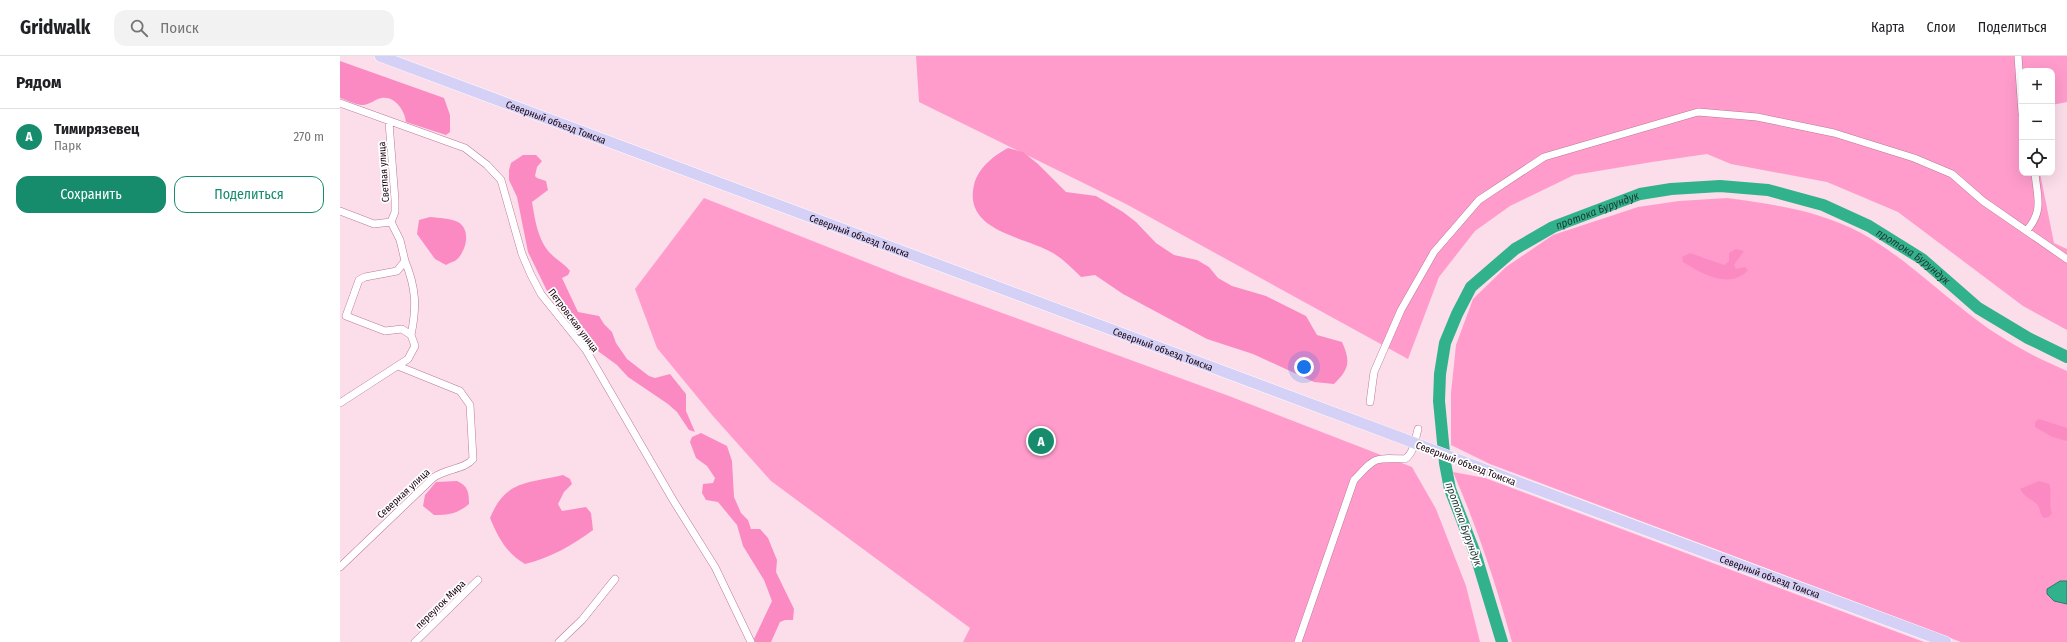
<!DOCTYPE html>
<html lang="ru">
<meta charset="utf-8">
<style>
:root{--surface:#fff;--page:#f2f2f2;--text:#202124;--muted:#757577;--line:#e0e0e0;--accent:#168c6d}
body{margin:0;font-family:"Fira Sans Condensed",sans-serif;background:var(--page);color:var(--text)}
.controls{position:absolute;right:12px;top:12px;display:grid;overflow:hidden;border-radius:8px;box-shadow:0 4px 16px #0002}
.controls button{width:36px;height:36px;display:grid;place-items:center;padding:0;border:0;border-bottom:1px solid var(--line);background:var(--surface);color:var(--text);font:20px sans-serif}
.you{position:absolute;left:964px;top:311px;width:14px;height:14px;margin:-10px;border:3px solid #fff;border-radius:50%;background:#1a73e8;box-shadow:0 0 0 6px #1a73e833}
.badge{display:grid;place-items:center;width:26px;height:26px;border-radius:50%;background:var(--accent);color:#fff;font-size:13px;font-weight:700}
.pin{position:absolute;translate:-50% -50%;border:2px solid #fff;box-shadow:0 1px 4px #0006}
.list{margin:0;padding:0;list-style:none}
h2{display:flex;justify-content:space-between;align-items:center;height:52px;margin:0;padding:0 16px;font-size:17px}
h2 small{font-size:13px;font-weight:400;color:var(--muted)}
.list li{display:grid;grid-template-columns:26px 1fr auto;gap:12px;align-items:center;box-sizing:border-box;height:56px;padding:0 16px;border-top:1px solid var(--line)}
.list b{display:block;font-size:15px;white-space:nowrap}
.list p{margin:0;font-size:13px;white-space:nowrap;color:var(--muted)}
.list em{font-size:13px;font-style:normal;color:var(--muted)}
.actions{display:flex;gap:8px;padding:12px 16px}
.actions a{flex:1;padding:9px 0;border:1px solid var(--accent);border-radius:12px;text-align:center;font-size:14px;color:var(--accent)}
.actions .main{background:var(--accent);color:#fff}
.icon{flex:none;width:22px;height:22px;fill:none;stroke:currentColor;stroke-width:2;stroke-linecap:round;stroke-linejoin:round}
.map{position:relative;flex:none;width:1727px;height:586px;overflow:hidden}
header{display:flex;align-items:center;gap:24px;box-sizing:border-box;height:56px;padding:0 20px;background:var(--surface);border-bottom:1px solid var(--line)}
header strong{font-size:19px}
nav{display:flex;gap:22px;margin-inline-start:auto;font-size:14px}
.search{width:280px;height:36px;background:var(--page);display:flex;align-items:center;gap:10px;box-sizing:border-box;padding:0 14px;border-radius:12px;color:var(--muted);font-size:15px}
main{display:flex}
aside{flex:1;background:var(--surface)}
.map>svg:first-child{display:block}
.green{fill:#ff9ccc}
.forest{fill:#fb8ac3}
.water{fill:#32b18d;stroke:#2a7d67}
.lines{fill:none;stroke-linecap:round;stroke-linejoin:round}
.river{stroke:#32b18d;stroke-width:12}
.minor-casing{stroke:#ba7998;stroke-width:8}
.primary-casing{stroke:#fff;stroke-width:12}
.minor{stroke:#fff;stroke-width:7}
.primary{stroke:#d5d0f6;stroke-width:11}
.primary-bridge-casing{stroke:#fff;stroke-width:12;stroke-linecap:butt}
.primary-bridge{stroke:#d5d0f6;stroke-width:11}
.labels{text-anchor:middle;stroke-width:3.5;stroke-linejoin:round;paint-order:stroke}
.street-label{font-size:10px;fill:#19030e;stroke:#fff}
.water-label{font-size:11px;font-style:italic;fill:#213b32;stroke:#fff}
</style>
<header>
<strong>Gridwalk</strong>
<div class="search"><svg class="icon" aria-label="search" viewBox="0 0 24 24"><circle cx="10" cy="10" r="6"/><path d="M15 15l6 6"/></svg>Поиск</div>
<nav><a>Карта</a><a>Слои</a><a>Поделиться</a></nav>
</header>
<main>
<aside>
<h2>Рядом<small></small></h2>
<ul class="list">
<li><span class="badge">A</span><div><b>Тимирязевец</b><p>Парк</p></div><em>270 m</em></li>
</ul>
<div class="actions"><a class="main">Сохранить</a><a>Поделиться</a></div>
</aside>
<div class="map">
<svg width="1727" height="586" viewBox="0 0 1727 586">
<rect width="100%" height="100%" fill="#fcdeeb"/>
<path class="green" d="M 576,0 L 1727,0 L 1727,46 L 1712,49 L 1712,15 L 1682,15 L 1682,117 L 1700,117 L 1714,187 L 1727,193 L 1727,274 L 1683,250 L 1558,156 L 1487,126 L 1391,108 L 1367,98 L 1312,106 L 1234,119 L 1170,150 L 1135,175 L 1099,221 L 1068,303 L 786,148 L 579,46 Z
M 364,142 L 561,220 L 889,340 L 1072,411 L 1096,453 L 1126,530 L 1140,586 L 623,586 L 630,572 L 431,425 L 373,360 L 317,292 L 295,233 Z
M 1387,142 C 1433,148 1480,155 1521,177 C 1559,198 1592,229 1625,255 C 1656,280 1691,300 1727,315 L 1727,586 L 1621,586 L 1150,408 L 1111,389 L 1111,337 L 1116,289 L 1133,243 L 1166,211 L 1213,179 L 1298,151 L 1339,145 Z
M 1113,416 L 1145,422 L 1584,586 L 1172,586 C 1156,528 1137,471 1113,416 Z"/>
<path class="forest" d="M 0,5 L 104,42 L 110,59 L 110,76 L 106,79 L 66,66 C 65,55 55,40 42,42 C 34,43 29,50 21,49 C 14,48 6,44 0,42 Z
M 668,92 L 683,96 L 698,108 L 726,136 L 756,140 L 783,156 L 796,166 L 816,187 L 834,199 L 857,204 L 869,211 L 878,222 L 892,230 L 926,240 L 966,260 L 977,279 L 1002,286 C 1011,306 1009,313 994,328 L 974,326 L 913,298 L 867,283 L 783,238 L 755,219 L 741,221 C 733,213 723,203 713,197 C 685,180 623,176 634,129 C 638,112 653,100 668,92 Z
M 183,99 L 196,99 L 202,105 L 197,111 L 195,120 L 197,122 L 206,125 L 208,134 L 192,146 C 195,164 198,185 211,198 C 217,204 225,208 230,215 L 228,219 L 222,222 L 238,256 L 259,260 L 264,268 L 272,276 L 276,287 L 287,303 L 309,320 L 315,322 L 330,318 L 346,338 L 346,355 L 355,376 L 349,374 L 337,356 L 328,348 L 288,321 L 277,309 L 251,290 L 211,243 L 188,196 L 177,141 L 169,124 L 169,114 L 171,107 Z
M 90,161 C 99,162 110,162 118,166 C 132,174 126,197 115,205 C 112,206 109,207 106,209 L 95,203 L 77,178 L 79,164 Z
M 1396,193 L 1404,195 L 1394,209 L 1396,213 L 1405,211 L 1408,214 C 1390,234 1362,218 1343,206 L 1342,201 L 1350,197 L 1384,209 L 1389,205 L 1389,197 Z
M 1699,363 L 1727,372 L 1727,385 L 1712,381 L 1695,371 L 1695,366 Z
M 361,377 L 387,390 L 392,405 L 394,441 L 401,457 L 408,464 L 411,473 L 420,473 L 428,482 L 437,504 L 436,516 L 454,553 L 453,564 L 445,564 L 440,566 L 431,586 L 415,586 L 414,583 L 432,545 L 424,524 L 403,490 L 397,469 L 378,446 L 366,444 L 362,437 L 363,428 L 373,427 L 375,422 L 367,410 L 356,402 L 350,386 L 352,381 Z
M 223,419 L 230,423 L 232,428 L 224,436 L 218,448 L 222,455 L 246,451 L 251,457 L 253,474 C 233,489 210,502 185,508 C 166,497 158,481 150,462 C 166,423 188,428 223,419 Z
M 117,425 C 128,430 129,436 129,448 C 117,458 109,459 94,459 L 83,450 L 85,439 L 96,426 Z
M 1699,425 L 1709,428 C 1713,437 1708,447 1712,457 L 1709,461 L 1704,462 C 1699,458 1701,453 1697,448 C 1691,443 1684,441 1680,433 Z"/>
<path class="water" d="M 1720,525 L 1727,525 L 1727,548 L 1714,545 L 1707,538 L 1707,533 Z"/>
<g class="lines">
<path class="river" id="s1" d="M 1162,586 L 1136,500 L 1110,433 L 1105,407 L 1099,345 L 1100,318 L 1105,287 L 1117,258 L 1131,231 L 1175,193 L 1213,171 L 1300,138 L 1331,133 L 1380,130 L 1428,134 L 1483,149 L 1529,170 L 1582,203 L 1638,252 L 1688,282 L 1727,301"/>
<g class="minor-casing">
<path id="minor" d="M 1678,0 L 1682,57
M 0,47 L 125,92 L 147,109 L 161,124 L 182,198 L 191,219 L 201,238 L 246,294 L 333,444 L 375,511 L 411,586
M 0,155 L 34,168 L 51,166
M 1687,174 C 1704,155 1697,140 1695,117
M 65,205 C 76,232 77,250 71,279
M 1030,346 L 1034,316 L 1061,254 L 1094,196 L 1139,144 L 1204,101 L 1358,56 L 1417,61 L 1494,77 L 1574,102 L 1612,118 L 1643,145 L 1727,203
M 0,347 L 68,303 L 75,290 L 71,279 L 62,273 L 45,275 L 6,260 L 19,224 L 25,221 L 57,215 L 65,205 L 60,184 L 51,166 L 55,156 L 55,144 L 49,66
M 0,511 L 93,422 C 106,412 124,414 133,403 L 130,349 L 120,335 L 58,310
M 75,586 L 138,524
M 219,586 L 242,564 L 275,523
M 958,586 L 1014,424 C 1036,401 1032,402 1065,403 C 1074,397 1075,384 1078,373"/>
</g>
<g class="primary-casing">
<g id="primary">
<path id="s2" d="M 40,0 L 1064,383"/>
<path id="s3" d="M 1148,415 L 1606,586"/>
</g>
</g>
<use href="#minor" class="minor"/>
<use href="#primary" class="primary"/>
<g class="primary-bridge-casing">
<path id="primary-bridge" d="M 1064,383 L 1148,415"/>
</g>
<use href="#primary-bridge" class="primary-bridge"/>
</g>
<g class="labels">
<g class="street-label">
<text dy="4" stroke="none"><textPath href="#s2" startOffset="188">Северный объезд Томска</textPath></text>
<text transform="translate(43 116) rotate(-94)" y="4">Светлая улица</text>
<text dy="4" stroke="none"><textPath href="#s2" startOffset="512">Северный объезд Томска</textPath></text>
<text transform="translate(234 264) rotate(53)" y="4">Петровская улица</text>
<text dy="4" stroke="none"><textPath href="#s2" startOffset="836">Северный объезд Томска</textPath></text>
<text transform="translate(1126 407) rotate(21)" y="4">Северный объезд Томска</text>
<text transform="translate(63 437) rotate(-43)" y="4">Северная улица</text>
<text dy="4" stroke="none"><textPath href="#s3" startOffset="301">Северный объезд Томска</textPath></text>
<text transform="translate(100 548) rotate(-44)" y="4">переулок Мира</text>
</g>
<g class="water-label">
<text dy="4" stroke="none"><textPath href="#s1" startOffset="520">протока Бурундук</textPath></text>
<text dy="4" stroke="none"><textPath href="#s1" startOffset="856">протока Бурундук</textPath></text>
<text transform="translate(1124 468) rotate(70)" y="4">протока Бурундук</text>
</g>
</g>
</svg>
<div class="controls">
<button>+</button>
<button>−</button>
<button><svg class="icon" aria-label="locate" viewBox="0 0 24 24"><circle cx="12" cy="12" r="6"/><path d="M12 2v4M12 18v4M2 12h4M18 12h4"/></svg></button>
</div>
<div class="you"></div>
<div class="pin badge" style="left:701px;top:385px">A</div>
</div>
</main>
